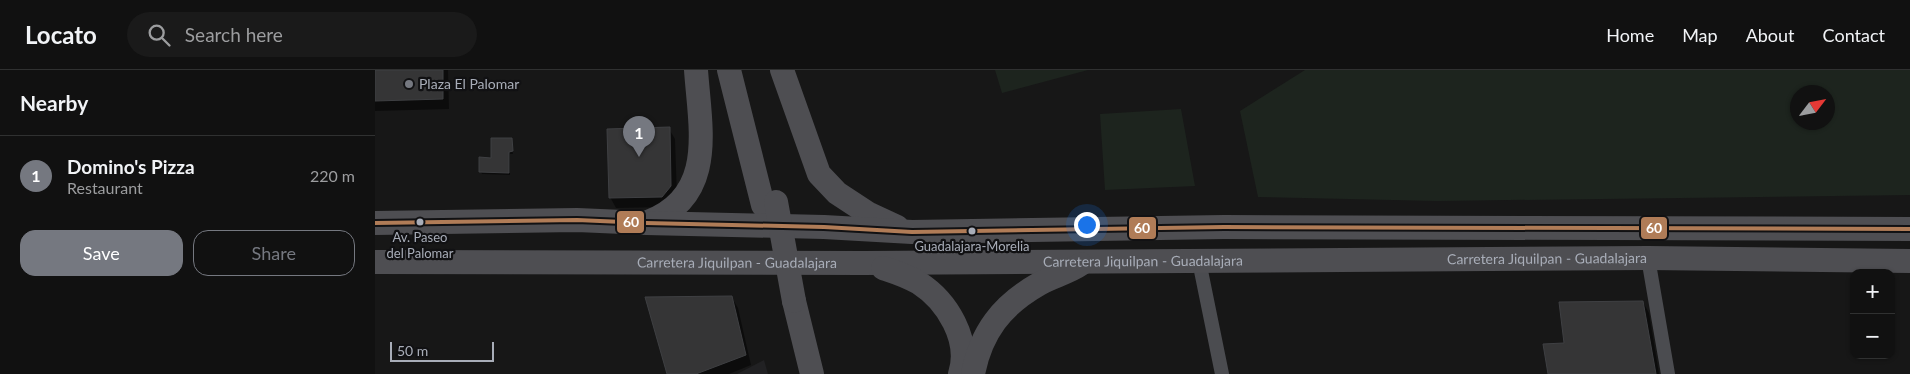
<!DOCTYPE html>
<meta charset="utf-8">
<style>
:root{--surface:#111;--page:#1a1a1a;--text:#f1f3f6;--muted:#9c9d9f;--line:#303131;--accent:#757880}
body{margin:0;font-family:Lato,sans-serif;background:var(--page);color:var(--text)}
.controls{position:absolute;right:15px;bottom:15px;display:grid;overflow:hidden;border-radius:10px;box-shadow:0 1px 4px #0004}
.controls button{width:45px;height:45px;display:grid;place-items:center;padding:0;border:0;border-bottom:1px solid var(--line);background:var(--surface);color:var(--text);font:25px sans-serif}
.compass{position:absolute;left:1415px;top:15px;width:45px;height:45px;border-radius:50%;background:var(--surface);box-shadow:0 1px 4px #0004;rotate:58deg}
.scale{position:absolute;left:15px;bottom:12px;width:104px;box-sizing:border-box;padding-left:5px;border:2px solid #a8adb8;border-top:0;font-size:14px;line-height:18px;white-space:nowrap;color:#a8adb8;-webkit-text-stroke:4px #111113;paint-order:stroke}
.you{position:absolute;left:711px;top:154px;width:18px;height:18px;margin:-12px;border:4px solid #fff;border-radius:50%;background:#1a73e8;box-shadow:0 0 0 8px #1a73e833}
.badge{display:grid;place-items:center;width:32px;height:32px;border-radius:50%;background:var(--accent);color:#fff;font-size:16px;font-weight:700}
.pin{position:absolute;translate:-50% -41px;filter:drop-shadow(0 1px 2px #0008)}
.pin::after{content:'';position:absolute;top:26px;width:18px;height:15px;background:inherit;clip-path:polygon(0 0,100% 0,50% 100%)}
.list{margin:0;padding:0;list-style:none}
h2{display:flex;justify-content:space-between;align-items:center;height:65px;margin:0;padding:0 20px;font-size:21px}
h2 small{font-size:16px;font-weight:400;color:var(--muted)}
.list li{display:grid;grid-template-columns:32px 1fr auto;gap:15px;align-items:center;box-sizing:border-box;height:80px;padding:0 20px;border-top:1px solid var(--line)}
.list b{display:block;font-size:19px;white-space:nowrap}
.list p{margin:0;font-size:16px;white-space:nowrap;color:var(--muted)}
.list em{font-size:16px;font-style:normal;color:var(--muted)}
.actions{display:flex;gap:10px;padding:15px 20px}
.actions a{flex:1;padding:11px 0;border:1px solid var(--accent);border-radius:15px;text-align:center;font-size:18px;color:var(--accent)}
.actions .main{background:var(--accent);color:#fff}
.icon{flex:none;width:28px;height:28px;fill:none;stroke:currentColor;stroke-width:2;stroke-linecap:round;stroke-linejoin:round}
.map{position:relative;flex:none;width:1535px;height:304px;overflow:hidden}
header{display:flex;align-items:center;gap:30px;box-sizing:border-box;height:70px;padding:0 25px;background:var(--surface);border-bottom:1px solid var(--line)}
header strong{font-size:24px}
nav{display:flex;gap:28px;margin-inline-start:auto;font-size:18px}
.search{width:350px;height:45px;background:var(--page);display:flex;align-items:center;gap:12px;box-sizing:border-box;padding:0 18px;border-radius:28px;color:var(--muted);font-size:19px}
main{display:flex}
aside{flex:1;background:var(--surface)}
.map>svg:first-child{display:block}
.built{fill:#212123}
.green{fill:#1d241e;fill-rule:evenodd}
.shadow{fill:#0007}
.building{fill:#353536;stroke:#3f4043}
.lines{fill:none;stroke-linecap:round;stroke-linejoin:round}
.minor{stroke:#4b4c50;stroke-width:14}
.trunk{stroke:#4e4e52;stroke-width:24}
.trunk-bridge{stroke:#4e4e52;stroke-width:24}
.bus-1-casing{stroke:#111113;stroke-width:8}
.bus-1{stroke:#b07c57;stroke-width:4}
.poi-dot{fill:#757880;stroke:#111113;stroke-width:2}
.bus-dot{fill:#a8adb8;stroke:#111113;stroke-width:2}
.labels{text-anchor:middle;stroke-width:4.5;stroke-linejoin:round;paint-order:stroke}
.bus-label{font-size:13px;fill:#a8adb8;stroke:#111113}
.poi-label{font-size:14px;fill:#a8adb8;stroke:#111113;text-anchor:start}
.street-label{font-size:14px;fill:#a8adb8;stroke:#111113}
.line-badge{stroke:#111113;stroke-width:2}
.badge-label{font-size:14px;text-anchor:middle;font-weight:bold;fill:#fff}
</style>
<header>
<strong>Locato</strong>
<div class="search"><svg class="icon" aria-label="search" viewBox="0 0 24 24"><circle cx="10" cy="10" r="6"/><path d="M15 15l6 6"/></svg>Search here</div>
<nav><a>Home</a><a>Map</a><a>About</a><a>Contact</a></nav>
</header>
<main>
<aside>
<h2>Nearby<small></small></h2>
<ul class="list">
<li><span class="badge">1</span><div><b>Domino's Pizza</b><p>Restaurant</p></div><em>220 m</em></li>
</ul>
<div class="actions"><a class="main">Save</a><a>Share</a></div>
</aside>
<div class="map">
<svg width="1535" height="304" viewBox="0 0 1535 304">
<rect width="100%" height="100%" fill="#171717"/>
<path class="built" d="M 389,290 L 393,304 L 362,304 Z"/>
<path class="green" d="M 620,0 L 713,0 L 627,23 Z
M 930,0 L 1535,0 L 1535,125 L 1062,131 L 883,127 L 865,41 ZM 1452,22 L 1452,52 L 1422,52 L 1422,22 Z
M 806,39 L 820,116 L 730,120 L 725,44 Z"/>
<path class="shadow" d="M 0,0 L 73,0 L 74,39 L 0,41 Z
M 294,59 L 300,69 L 302,127 L 293,137 L 241,138 L 235,127 Z
M 136,69 L 138,84 L 135,84 L 135,105 L 107,104 L 106,102 Z
M 357,228 L 363,238 L 376,295 L 354,304 L 293,304 Z
M 1268,232 L 1274,243 L 1284,304 L 1174,304 L 1191,274 Z"/>
<path class="building" d="M 0,0 L 68,0 L 68,29 L 0,31 Z
M 295,57 L 296,116 L 287,127 L 234,128 L 232,59 Z
M 116,68 L 137,68 L 138,81 L 134,82 L 134,103 L 104,102 L 104,87 L 116,88 Z
M 357,226 L 371,285 L 321,304 L 292,304 L 270,227 Z
M 1268,231 L 1281,304 L 1173,304 L 1168,274 L 1189,273 L 1184,232 Z"/>
<g class="lines">
<path class="minor" d="M 1273,188 L 1293,304
M 824,191 L 847,304"/>
<g class="trunk">
<path d="M 354,0 L 388,135"/>
<path d="M 407,0 L 444,104 L 462,123 L 494,144 L 522,157"/>
<path d="M 273,152 C 342,126 325,58 321,0"/>
<path d="M 0,153 L 202,150 L 271,153 L 449,157 L 537,162 L 849,157 L 1535,159"/>
<path id="s1" d="M 0,192 L 489,193 L 1273,188 L 1535,191"/>
<path d="M 508,198 C 520,202 533,206 544,213 C 572,231 596,270 585,304"/>
<path d="M 419,231 L 437,304"/>
<path d="M 598,304 C 606,262 627,235 664,214 C 678,206 693,203 706,194"/>
</g>
<path class="trunk-bridge" d="M 401,132 L 419,231"/>
<g class="bus-1-casing">
<path id="bus-1" d="M 0,153 L 202,150 L 271,153 L 449,157 L 537,162 L 849,157 L 1535,159"/>
</g>
<use href="#bus-1" class="bus-1"/>
</g>
<circle class="poi-dot" cx="34" cy="14" r="5"/>
<g class="bus-dot">
<circle cx="45" cy="152" r="4.5"/>
<circle cx="597" cy="161" r="4.5"/>
</g>
<g class="labels">
<g class="bus-label">
<text x="45" y="172">Av. Paseo<tspan x="45" dy="16">del Palomar</tspan></text>
<text x="597" y="181">Guadalajara-Morelia</text>
</g>
<g class="poi-label">
<text x="44" y="19">Plaza El Palomar</text>
</g>
<g class="street-label">
<text dy="5" stroke="none"><textPath href="#s1" startOffset="1172">Carretera Jiquilpan - Guadalajara</textPath></text>
<text dy="5" stroke="none"><textPath href="#s1" startOffset="768">Carretera Jiquilpan - Guadalajara</textPath></text>
<text dy="5" stroke="none"><textPath href="#s1" startOffset="362">Carretera Jiquilpan - Guadalajara</textPath></text>
</g>
</g>
<g class="line-badge">
<rect x="241" y="140" width="29" height="24" rx="5" fill="#b07c57"/>
<rect x="1265" y="146" width="28" height="24" rx="5" fill="#b07c57"/>
<rect x="753" y="146" width="29" height="24" rx="5" fill="#b07c57"/>
</g>
<g class="badge-label">
<text x="256" y="157">60</text>
<text x="1279" y="163">60</text>
<text x="767" y="163">60</text>
</g>
</svg>
<div class="controls">
<button>+</button>
<button>−</button>
</div>
<svg class="compass" viewBox="-18 -18 36 36"><path d="M0-13l5 13h-10z" fill="#e53935"/><path d="M0 13l5-13h-10z" fill="#9c9d9f"/></svg>
<div class="scale">50 m</div>
<div class="you"></div>
<div class="pin badge" style="left:264px;top:87px">1</div>
</div>
</main>
